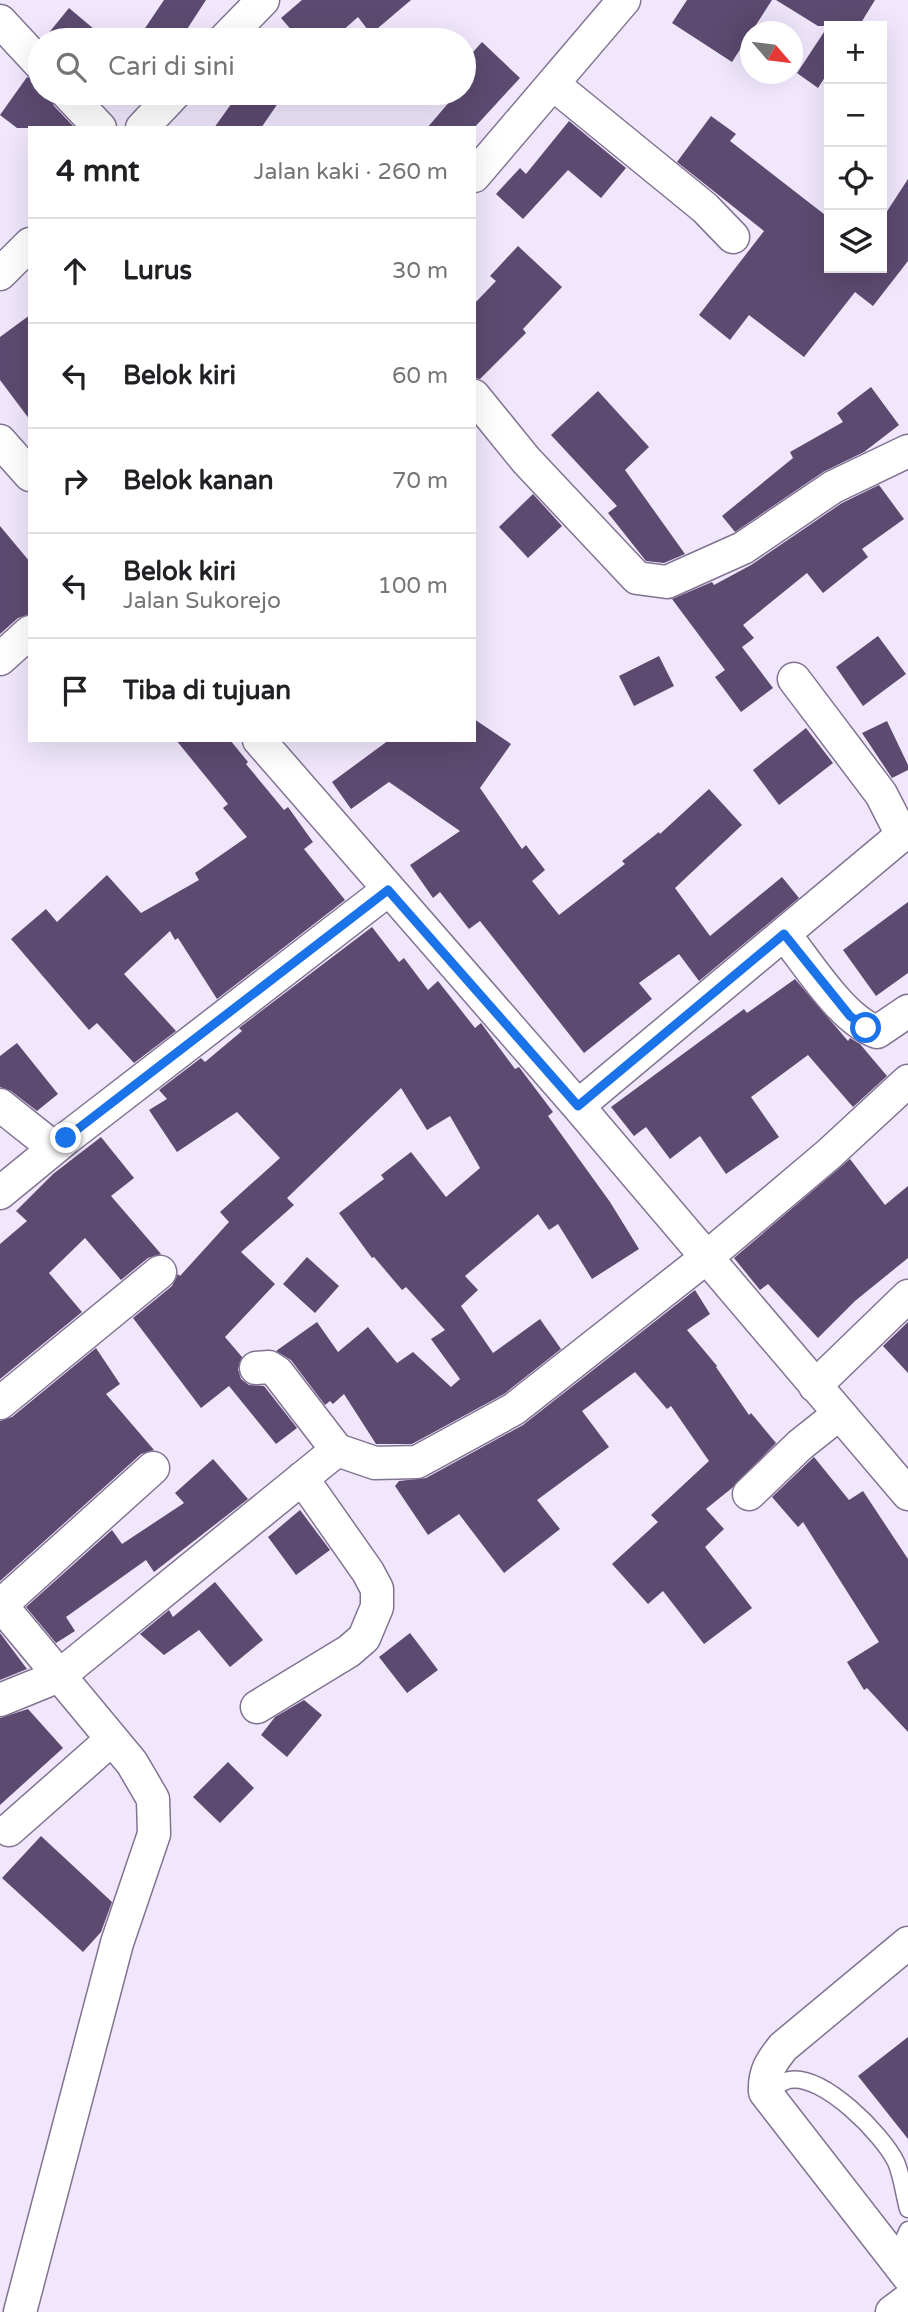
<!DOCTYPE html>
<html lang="id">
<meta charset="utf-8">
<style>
:root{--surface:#fff;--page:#f6f6f6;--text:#202124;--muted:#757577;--line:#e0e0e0}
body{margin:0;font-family:"Varela Round",sans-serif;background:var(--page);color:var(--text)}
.controls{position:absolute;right:21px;top:21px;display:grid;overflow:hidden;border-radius:0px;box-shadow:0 7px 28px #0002}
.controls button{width:63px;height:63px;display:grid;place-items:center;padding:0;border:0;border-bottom:2px solid var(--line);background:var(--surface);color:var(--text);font:35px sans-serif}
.compass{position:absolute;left:740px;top:21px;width:63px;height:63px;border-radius:50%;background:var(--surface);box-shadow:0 7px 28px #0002;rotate:118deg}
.stop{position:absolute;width:21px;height:21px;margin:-16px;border:5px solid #1a73e8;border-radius:50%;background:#fff}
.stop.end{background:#1a73e8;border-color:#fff;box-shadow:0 2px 7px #0008}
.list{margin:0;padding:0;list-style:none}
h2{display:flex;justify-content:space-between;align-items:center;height:91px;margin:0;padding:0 28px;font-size:30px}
h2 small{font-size:23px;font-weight:400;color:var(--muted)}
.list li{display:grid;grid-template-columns:46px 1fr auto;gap:21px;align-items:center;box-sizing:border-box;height:105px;padding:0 28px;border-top:2px solid var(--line)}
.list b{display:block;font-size:26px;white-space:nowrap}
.list p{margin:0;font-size:23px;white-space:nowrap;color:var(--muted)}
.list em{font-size:23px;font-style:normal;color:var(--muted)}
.icon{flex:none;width:38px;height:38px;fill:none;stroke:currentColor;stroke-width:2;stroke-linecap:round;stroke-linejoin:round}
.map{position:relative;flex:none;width:908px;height:2312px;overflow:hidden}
.search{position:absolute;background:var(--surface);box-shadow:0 7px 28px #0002;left:28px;top:28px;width:448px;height:77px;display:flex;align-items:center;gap:18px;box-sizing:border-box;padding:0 24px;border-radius:38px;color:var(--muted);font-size:26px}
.panel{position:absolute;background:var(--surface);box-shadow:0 7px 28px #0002;left:28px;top:126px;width:448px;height:616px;border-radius:0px}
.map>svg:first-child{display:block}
.building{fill:#5c4a70}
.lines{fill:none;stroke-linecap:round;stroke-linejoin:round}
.lane-casing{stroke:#817392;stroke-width:19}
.street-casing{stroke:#817392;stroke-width:35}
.lane{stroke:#fff;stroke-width:16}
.street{stroke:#fff;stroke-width:32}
.route{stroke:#1a73e8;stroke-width:9}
</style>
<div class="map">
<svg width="908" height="2312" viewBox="0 0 908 2312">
<rect width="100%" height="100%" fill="#f0e7fc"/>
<path class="building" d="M 164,0 L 206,0 L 180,40 L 137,40 Z
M 302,0 L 411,0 L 371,34 L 358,17 L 332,40 L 300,40 L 281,18 Z
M 687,0 L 772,0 L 732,62 L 672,23 Z
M 776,0 L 875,0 L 859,26 L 829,26 L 829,71 L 818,88 L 797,73 L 828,26 L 818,26 Z
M 69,8 L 107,40 L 43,40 Z
M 482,42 L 520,78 L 474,128 L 427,128 L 457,93 L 464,93 L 464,62 Z
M 27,77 L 40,82 L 40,93 L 49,93 L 54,106 L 75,128 L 17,128 L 0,115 Z
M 239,93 L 285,93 L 261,128 L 214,128 Z
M 711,116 L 736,134 L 730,141 L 829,218 L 829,268 L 882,268 L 882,219 L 908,179 L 908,261 L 873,306 L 855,292 L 804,357 L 749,315 L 730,340 L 699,315 L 764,231 L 677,162 Z
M 569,121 L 626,168 L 601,198 L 568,170 L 523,219 L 496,194 L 520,168 L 526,174 Z
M 518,246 L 562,287 L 523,329 L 526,333 L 480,379 L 474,378 L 474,304 L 496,281 L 490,276 Z
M 30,315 L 30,420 L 0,380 L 0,337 Z
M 871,387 L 899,425 L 864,452 L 823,472 L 735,532 L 722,516 L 793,458 L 790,452 L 843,422 L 837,413 Z
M 598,391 L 649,447 L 625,470 L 685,554 L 664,563 L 646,561 L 608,513 L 617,506 L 551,435 Z
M 879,485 L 904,519 L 862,549 L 868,557 L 823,593 L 807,573 L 743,625 L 754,638 L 742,647 L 773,688 L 741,712 L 715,677 L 725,670 L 672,599 L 712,582 L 714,585 L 751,565 L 842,503 Z
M 533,494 L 562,526 L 528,558 L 499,527 Z
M 0,526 L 30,562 L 30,614 L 18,618 L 0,634 Z
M 878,636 L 906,674 L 863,706 L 836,667 Z
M 659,656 L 674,686 L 634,706 L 619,676 Z
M 474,719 L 511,744 L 480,788 L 522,849 L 526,845 L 545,870 L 532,881 L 559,915 L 625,864 L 622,861 L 659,832 L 660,834 L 709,789 L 742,825 L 675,888 L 710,936 L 782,877 L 799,898 L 699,981 L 679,954 L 639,983 L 652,999 L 584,1053 L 480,921 L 469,929 L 440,892 L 433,898 L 410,865 L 460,831 L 389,782 L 351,809 L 332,782 L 389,740 L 474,740 Z
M 887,721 L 908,765 L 908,770 L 892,778 L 862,733 Z
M 806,728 L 833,763 L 779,805 L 753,770 Z
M 176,740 L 230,740 L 248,762 L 246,764 L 284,810 L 288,807 L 313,842 L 304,849 L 345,900 L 217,999 L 178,938 L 175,940 L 170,931 L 124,974 L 176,1031 L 134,1063 L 97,1023 L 89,1030 L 11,939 L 46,909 L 57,922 L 107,875 L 141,913 L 199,880 L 195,873 L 247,837 L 223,808 L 228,804 Z
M 908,902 L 908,973 L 876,996 L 843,950 Z
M 372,927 L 399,962 L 404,958 L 428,990 L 438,981 L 475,1028 L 481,1023 L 515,1069 L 519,1067 L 553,1112 L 548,1116 L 610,1202 L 639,1249 L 592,1279 L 558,1224 L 549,1230 L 538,1214 L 465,1276 L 478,1290 L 461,1306 L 493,1353 L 540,1319 L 561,1349 L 504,1394 L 412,1444 L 376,1444 L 344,1394 L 333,1404 L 330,1401 L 325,1405 L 291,1360 L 276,1351 L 317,1322 L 338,1352 L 368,1327 L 397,1363 L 413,1352 L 451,1387 L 460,1379 L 431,1339 L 445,1330 L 406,1287 L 402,1290 L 374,1257 L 372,1258 L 339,1213 L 384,1179 L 381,1175 L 411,1152 L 446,1197 L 480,1168 L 450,1116 L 427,1130 L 401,1088 L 287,1198 L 294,1205 L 241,1252 L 275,1284 L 225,1337 L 242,1357 L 238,1369 L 241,1379 L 249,1385 L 264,1386 L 297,1428 L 276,1444 L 229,1386 L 201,1408 L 133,1318 L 172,1286 L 178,1274 L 180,1276 L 229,1222 L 220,1212 L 280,1158 L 237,1112 L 177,1152 L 149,1110 L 167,1099 L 159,1090 L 201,1058 L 205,1062 L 242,1031 L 239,1028 Z
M 795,979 L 848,1041 L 850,1038 L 860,1044 L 887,1076 L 853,1107 L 808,1055 L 751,1097 L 779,1137 L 726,1174 L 700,1136 L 670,1159 L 646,1127 L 634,1136 L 611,1107 L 744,1009 L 747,1013 Z
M 17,1043 L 58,1094 L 37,1111 L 11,1091 L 0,1087 L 0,1056 Z
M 101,1137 L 134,1178 L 111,1196 L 161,1254 L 148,1258 L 121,1280 L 85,1238 L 49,1273 L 82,1312 L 0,1379 L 0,1244 L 27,1221 L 16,1211 L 53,1174 Z
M 850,1159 L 885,1205 L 908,1186 L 908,1258 L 855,1301 L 818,1338 L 768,1284 L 760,1290 L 734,1258 Z
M 307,1257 L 339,1286 L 315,1313 L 283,1284 Z
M 695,1290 L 710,1314 L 687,1330 L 717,1366 L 716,1367 L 749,1415 L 751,1413 L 776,1443 L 732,1488 L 706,1509 L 724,1529 L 705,1547 L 752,1608 L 704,1644 L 663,1591 L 648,1604 L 612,1564 L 658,1522 L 651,1515 L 709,1461 L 671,1406 L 667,1409 L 635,1372 L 582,1411 L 609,1447 L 537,1500 L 560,1529 L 504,1573 L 459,1514 L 428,1535 L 395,1486 L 399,1481 L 426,1478 L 523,1425 Z
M 908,1322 L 908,1373 L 883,1346 Z
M 96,1348 L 120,1384 L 106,1394 L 154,1450 L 141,1454 L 0,1581 L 0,1421 L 12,1417 Z
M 814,1457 L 849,1500 L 863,1491 L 908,1559 L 908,1732 L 867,1688 L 864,1690 L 847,1662 L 879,1642 L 803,1522 L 798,1527 L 772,1497 Z
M 213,1459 L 248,1499 L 154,1572 L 146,1560 L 66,1617 L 75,1631 L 56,1643 L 26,1607 L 112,1530 L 122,1544 L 184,1503 L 175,1493 Z
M 300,1510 L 330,1550 L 296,1575 L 268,1537 Z
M 215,1582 L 263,1640 L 230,1667 L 199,1630 L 164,1655 L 140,1634 L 169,1610 L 173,1617 Z
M 0,1633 L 27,1669 L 0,1680 Z
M 410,1633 L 438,1670 L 407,1693 L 379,1657 Z
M 304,1700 L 322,1715 L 287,1757 L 261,1735 L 275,1717 Z
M 28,1709 L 63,1748 L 0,1805 L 0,1718 Z
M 228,1762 L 254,1788 L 220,1823 L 193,1797 Z
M 41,1836 L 112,1902 L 101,1932 L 83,1952 L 2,1878 Z
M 908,2037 L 908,2139 L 858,2076 Z"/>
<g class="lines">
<g class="lane-casing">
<path id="lane" d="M 765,2092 C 773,2089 781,2082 789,2080 C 823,2073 883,2135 896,2162 C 902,2176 904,2194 908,2209
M 895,2259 L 908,2230"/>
</g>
<g class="street-casing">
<path id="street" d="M 0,21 L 40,64
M 224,40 L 263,0
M 553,84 L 705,208 L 733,237
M 67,93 L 100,128
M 142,128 L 175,93
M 474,176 L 624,0
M 0,274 L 30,244
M 474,396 L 526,460 L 637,578 L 667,582 L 743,548 L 833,487 L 908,451
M 0,441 L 30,475
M 0,659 L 30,632
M 794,679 L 881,794 L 902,835
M 259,740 L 578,1106 L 908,1494
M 784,934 C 808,963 841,1019 877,1032 L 908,1011
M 0,1105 L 54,1148
M 578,1106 L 908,830
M 0,1193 L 67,1138 L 388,890
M 256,1368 L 269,1367 L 277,1372 L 337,1450
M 815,1386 L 908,1296
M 0,1403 L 160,1272
M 749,1494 L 800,1445 L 839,1414
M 0,1604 L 132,1763 L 153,1799 L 154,1834 L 117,1943 L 20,2312
M 1,1605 L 153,1468
M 0,1700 L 59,1676 L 337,1450 L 375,1463 L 417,1462 L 514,1409 L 707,1257 L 829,1154 L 908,1081
M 257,1707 L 349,1651 L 364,1638 L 377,1607 L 377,1589 L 368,1572 L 302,1478
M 9,1830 L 112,1739
M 908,1943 L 783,2047 C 771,2062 764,2072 765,2092 L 908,2276
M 892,2312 L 908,2300"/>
</g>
<use href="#lane" class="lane"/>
<use href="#street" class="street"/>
</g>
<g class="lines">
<path class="route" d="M 66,1138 L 388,890 L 578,1106 L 784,934 L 850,1016 L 866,1028"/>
</g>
</svg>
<div class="controls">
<button>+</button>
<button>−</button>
<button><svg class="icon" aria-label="locate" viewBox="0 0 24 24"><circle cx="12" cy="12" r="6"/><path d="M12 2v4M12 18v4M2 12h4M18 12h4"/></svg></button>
<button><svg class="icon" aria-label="layers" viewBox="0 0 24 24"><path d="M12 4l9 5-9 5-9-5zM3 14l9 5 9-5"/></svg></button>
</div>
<svg class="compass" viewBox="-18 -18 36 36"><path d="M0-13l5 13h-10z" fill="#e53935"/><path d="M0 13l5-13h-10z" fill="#757577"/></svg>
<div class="stop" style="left:866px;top:1028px"></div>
<div class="stop end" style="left:66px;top:1138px"></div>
<div class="search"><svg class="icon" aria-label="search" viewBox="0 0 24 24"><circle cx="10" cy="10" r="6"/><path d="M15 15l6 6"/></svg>Cari di sini</div>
<section class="panel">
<h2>4 mnt<small>Jalan kaki · 260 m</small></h2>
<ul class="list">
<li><svg class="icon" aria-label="ahead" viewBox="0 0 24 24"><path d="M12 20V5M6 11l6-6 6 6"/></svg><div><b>Lurus</b></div><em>30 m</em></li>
<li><svg class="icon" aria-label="left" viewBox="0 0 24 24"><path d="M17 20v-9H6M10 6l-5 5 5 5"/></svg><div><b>Belok kiri</b></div><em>60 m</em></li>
<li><svg class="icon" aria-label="right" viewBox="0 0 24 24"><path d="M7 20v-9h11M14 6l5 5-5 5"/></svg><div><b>Belok kanan</b></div><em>70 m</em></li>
<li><svg class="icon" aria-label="left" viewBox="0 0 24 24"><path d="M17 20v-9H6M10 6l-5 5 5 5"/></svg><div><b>Belok kiri</b><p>Jalan Sukorejo</p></div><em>100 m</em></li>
<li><svg class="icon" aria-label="arrive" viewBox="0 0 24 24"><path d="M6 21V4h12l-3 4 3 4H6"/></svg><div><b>Tiba di tujuan</b></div></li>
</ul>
</section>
</div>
